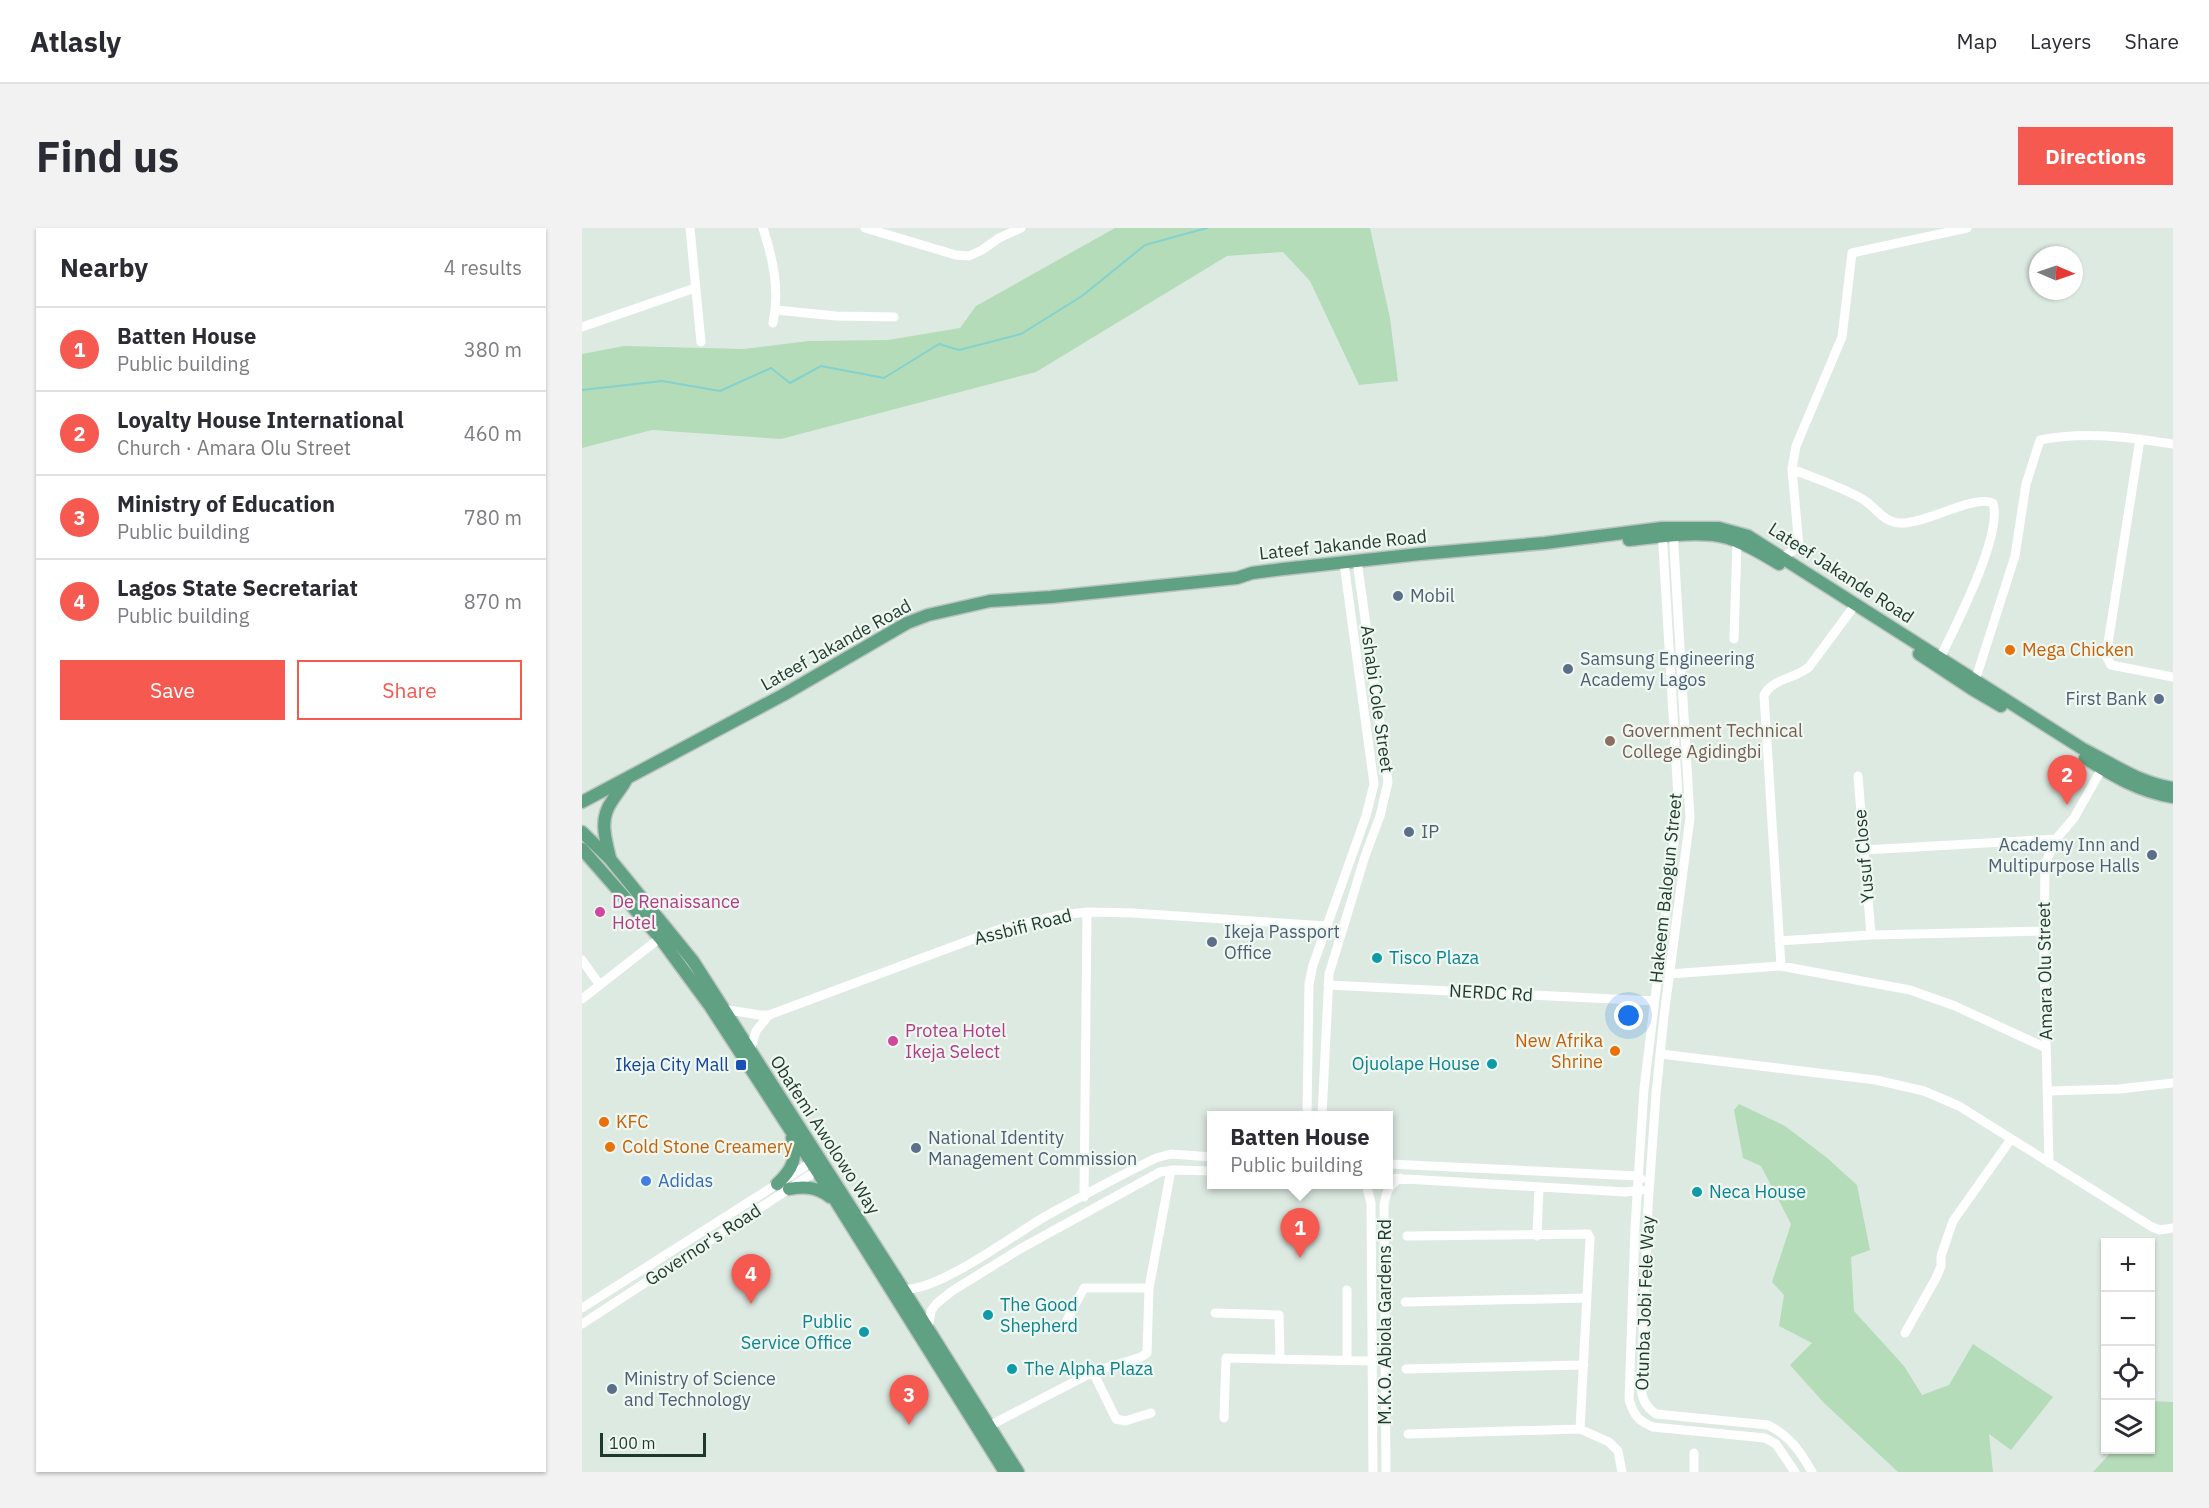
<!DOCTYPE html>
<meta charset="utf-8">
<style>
:root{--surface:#fff;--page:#f2f2f3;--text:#2b2b33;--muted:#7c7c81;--line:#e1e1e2;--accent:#f6594f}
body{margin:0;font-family:"IBM Plex Sans",sans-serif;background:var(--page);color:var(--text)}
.controls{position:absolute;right:18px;bottom:18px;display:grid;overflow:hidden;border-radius:0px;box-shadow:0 2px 4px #0004}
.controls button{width:54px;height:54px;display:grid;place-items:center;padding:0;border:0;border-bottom:2px solid var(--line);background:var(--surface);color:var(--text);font:30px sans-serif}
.compass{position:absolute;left:1447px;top:18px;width:54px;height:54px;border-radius:50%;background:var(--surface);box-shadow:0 2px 4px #0004;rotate:92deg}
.scale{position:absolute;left:18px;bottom:15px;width:106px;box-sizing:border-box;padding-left:6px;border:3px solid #1f3a2d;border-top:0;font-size:16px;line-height:21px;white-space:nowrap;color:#1f3a2d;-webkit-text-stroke:4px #eef7f0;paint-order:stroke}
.you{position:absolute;left:1047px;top:788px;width:21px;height:21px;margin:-15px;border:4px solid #fff;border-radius:50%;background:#1a73e8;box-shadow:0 0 0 9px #1a73e833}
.badge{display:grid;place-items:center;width:39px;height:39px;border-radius:50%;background:var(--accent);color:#fff;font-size:20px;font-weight:700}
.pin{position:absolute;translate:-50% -50px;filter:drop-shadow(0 2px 3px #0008)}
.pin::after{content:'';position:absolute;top:32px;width:21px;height:18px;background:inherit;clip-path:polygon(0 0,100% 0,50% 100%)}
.popup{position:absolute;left:625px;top:883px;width:186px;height:78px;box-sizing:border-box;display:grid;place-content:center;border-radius:0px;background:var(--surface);filter:drop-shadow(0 2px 4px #0005);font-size:20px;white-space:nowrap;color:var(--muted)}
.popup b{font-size:22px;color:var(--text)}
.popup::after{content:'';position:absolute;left:50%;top:100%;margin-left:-12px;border:12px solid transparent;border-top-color:var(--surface)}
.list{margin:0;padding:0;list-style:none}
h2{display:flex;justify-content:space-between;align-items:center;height:78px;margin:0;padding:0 24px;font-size:26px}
h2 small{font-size:20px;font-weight:400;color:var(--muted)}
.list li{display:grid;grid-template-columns:39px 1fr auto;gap:18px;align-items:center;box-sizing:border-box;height:84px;padding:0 24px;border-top:2px solid var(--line)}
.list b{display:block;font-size:22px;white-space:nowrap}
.list p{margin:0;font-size:20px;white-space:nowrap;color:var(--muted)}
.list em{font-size:20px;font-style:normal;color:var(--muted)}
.actions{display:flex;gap:12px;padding:18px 24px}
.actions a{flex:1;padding:14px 0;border:2px solid var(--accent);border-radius:0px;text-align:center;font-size:21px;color:var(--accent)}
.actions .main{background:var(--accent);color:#fff}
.icon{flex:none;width:33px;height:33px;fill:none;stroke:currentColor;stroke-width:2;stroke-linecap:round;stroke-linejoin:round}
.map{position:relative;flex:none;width:1591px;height:1244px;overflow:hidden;border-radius:0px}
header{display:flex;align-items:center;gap:36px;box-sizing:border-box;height:84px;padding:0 30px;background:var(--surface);border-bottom:2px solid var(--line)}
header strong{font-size:28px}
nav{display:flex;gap:33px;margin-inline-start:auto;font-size:21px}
.intro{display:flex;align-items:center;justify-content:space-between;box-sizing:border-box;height:144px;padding:0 36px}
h1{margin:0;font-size:42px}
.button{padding:15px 27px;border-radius:0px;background:var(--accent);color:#fff;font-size:21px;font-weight:700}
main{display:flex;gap:36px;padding:0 36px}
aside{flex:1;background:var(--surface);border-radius:0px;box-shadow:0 2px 4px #0004}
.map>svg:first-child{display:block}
.green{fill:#b5dcb8}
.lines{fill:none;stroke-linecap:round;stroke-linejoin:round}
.stream{stroke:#83d2cf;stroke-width:2}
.major-casing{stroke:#bcc4c0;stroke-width:15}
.minor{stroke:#fff;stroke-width:9}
.major{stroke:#60a184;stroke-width:12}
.service-dot{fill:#5c6f8a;stroke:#eef7f0;stroke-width:2}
.food-dot{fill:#e8710a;stroke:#eef7f0;stroke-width:2}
.education-dot{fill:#8d6e63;stroke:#eef7f0;stroke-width:2}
.hotel-dot{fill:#d1479c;stroke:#eef7f0;stroke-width:2}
.culture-dot{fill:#0f9aa8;stroke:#eef7f0;stroke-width:2}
.transit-dot{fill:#1a4fb4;stroke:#eef7f0;stroke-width:2}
.shop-dot{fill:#3f7fe0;stroke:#eef7f0;stroke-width:2}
.labels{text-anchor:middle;stroke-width:4.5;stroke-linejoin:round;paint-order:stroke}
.street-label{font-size:18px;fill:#1f3a2d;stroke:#eef7f0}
.service-label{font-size:18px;fill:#4e5e75;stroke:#eef7f0;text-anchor:start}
.food-label{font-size:18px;fill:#c56008;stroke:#eef7f0;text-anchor:start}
.education-label{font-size:18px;fill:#785e54;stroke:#eef7f0;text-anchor:start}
.hotel-label{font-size:18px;fill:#b23c85;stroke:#eef7f0;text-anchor:start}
.culture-label{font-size:18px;fill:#0d838f;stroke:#eef7f0;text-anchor:start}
.transit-label{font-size:18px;fill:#164399;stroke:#eef7f0;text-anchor:end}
.shop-label{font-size:18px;fill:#366cbe;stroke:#eef7f0;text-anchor:start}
</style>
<header>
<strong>Atlasly</strong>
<nav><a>Map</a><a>Layers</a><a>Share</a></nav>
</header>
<div class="intro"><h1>Find us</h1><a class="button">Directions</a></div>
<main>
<aside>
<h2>Nearby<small>4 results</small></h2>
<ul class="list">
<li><span class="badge">1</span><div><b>Batten House</b><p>Public building</p></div><em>380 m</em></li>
<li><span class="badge">2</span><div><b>Loyalty House International</b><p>Church · Amara Olu Street</p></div><em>460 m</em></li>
<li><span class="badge">3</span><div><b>Ministry of Education</b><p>Public building</p></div><em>780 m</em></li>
<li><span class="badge">4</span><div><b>Lagos State Secretariat</b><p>Public building</p></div><em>870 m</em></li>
</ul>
<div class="actions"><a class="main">Save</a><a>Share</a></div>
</aside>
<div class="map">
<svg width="1591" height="1244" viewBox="0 0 1591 1244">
<rect width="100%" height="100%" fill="#ddeae2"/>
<path class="green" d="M 533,0 L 788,0 L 808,90 L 816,153 L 777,157 L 728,53 L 701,24 L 645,28 L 454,144 L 199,211 L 70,202 L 0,220 L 0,126 L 42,118 L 162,121 L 227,113 L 306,112 L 378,100 L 394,78 Z
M 1157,876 L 1203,898 L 1244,929 L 1275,957 L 1288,1022 L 1269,1029 L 1272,1083 L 1322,1138 L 1340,1167 L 1367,1157 L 1391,1116 L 1471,1169 L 1429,1222 L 1407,1206 L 1411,1244 L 1316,1244 L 1241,1174 L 1208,1137 L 1230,1115 L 1197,1098 L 1202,1067 L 1190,1054 L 1209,996 L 1179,938 L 1161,930 L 1152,882 Z
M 1568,1173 L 1591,1174 L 1591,1244 L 1511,1244 L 1531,1222 L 1568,1222 Z"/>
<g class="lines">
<path class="stream" d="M 0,162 L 80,153 L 138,163 L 189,140 L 208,155 L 239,138 L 302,150 L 357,116 L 377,122 L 439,106 L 500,68 L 563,17 L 625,0"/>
<g class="major-casing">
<path id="major" d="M 1047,312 C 1075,309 1118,302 1146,310 C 1164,316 1181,326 1197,336
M 1337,426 L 1390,461 L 1419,478
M 1503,530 C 1531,548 1558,564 1591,569
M 0,574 L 201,467 L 325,395 L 346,387 L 408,373 L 469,369 L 655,350 L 670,345 L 701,341 L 838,326 L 963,315 L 1080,300 L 1137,300 L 1166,308 L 1501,521 C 1531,536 1557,555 1591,560
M 0,604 L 28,631 L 111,733 L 321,1061 L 436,1244
M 0,621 L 78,710 L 128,778 L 235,943 L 423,1244
M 28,630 C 23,610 17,591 30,573 C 34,566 40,560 44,552
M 195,956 C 210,942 216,930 210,910
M 207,961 C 223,958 235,959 248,969"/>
</g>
<path class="minor" d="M 108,0 L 119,114
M 181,0 C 191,31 198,62 191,95
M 283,0 L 374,27 L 387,28 L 400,22 L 417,10 L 439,0
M 194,82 L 254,88 L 312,89
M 0,99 L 113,60
M 1558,211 L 1524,428 L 1529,437 L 1591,449
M 1210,241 C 1234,251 1260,259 1282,272 C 1293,279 1303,295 1317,295 C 1342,297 1392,266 1411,275 C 1421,307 1373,399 1358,430
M 1080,302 L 1096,569 L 1095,589 L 1062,861 L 1053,999 L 1047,1172 C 1052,1187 1056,1193 1071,1199 L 1183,1210 L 1194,1216 L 1213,1244
M 1091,302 L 1108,590 L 1082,788 L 1074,866 L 1066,978 L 1059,1158 C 1060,1171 1063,1178 1074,1186 L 1186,1197 C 1208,1208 1218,1223 1230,1244
M 1201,329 L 1217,319 L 1210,241 L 1214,218 L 1260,109 L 1270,25 L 1385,0
M 1152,411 L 1155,314
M 1393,453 L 1433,328 L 1444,256 L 1458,212 C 1503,203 1546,209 1591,216
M 1276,548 L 1289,707
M 1282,622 L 1474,611
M 1197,713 L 1289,707 L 1463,703
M 0,732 L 17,756
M 1199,738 L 1182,467 C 1191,450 1213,451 1227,439 L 1270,381
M 1087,746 L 1199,738 L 1328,762 L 1373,778 L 1464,820
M 746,757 L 1072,773
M 0,771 L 78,710
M 141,781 L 177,787 L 187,787 L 418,701 L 479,687 L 505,684 L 551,685 L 744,698
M 168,823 L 174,803 L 187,787
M 1079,826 L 1294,852 L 1342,863 L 1377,878 L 1570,999 L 1578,1002 L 1591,1000
M 1465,863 L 1537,861 L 1591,855
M 725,888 L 727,756 L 731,737 L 784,588 L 792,556 L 762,335
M 740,888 L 747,746 L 783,628 L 798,588 L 806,554 L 775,333
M 1467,935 L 1462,730 L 1463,636 L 1474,611 L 1492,590 L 1523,535
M 807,936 L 1056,948 L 1059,951
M 807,950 L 1043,964 L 1060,962
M 784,956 L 789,975 L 791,1244
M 502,969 L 505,684
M 825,1008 L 1006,1006 L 1008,1010 L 998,1201
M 955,1008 L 957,959
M 321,1061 C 356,1064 431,1007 464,988 C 500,968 537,948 574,930 L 589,926 L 630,929
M 765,1062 L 765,1132
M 823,1074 L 1005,1070
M 0,1080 L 233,932
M 633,1085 L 697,1087 L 698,1131
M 485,1092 L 502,1060 L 567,1060
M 0,1096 L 239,940
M 346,1101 L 349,1083 L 354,1076 L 370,1063 L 438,1021 L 578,944 L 592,942 L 630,943
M 1323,1105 L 1354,1050 L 1359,1038 L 1359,1028 L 1371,993 L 1429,911
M 824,1141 L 1002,1137
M 511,1144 L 534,1191 L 543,1193 L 569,1185
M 642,1190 L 644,1130 L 791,1133
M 407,1198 L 511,1144 L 559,1129 L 565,1125 L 567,1060 L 589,942
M 826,1206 L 998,1201 L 1027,1214 L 1036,1223 L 1040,1244
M 804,1244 L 802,978 C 804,964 806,958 818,950
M 1112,1244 L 1112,1225"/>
<use href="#major" class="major"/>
</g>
<g class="service-dot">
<circle cx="816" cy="368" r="6"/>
<circle cx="986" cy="441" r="6"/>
<circle cx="1577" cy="471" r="6"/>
<circle cx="827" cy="604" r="6"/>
<circle cx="1570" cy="627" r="6"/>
<circle cx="630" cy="714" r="6"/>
<circle cx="334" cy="920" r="6"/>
<circle cx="30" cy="1161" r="6"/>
</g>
<g class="food-dot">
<circle cx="1428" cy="422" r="6"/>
<circle cx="1033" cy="823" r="6"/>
<circle cx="22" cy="894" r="6"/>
<circle cx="28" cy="919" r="6"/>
</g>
<circle class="education-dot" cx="1028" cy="513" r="6"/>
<g class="hotel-dot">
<circle cx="18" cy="684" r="6"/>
<circle cx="311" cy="813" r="6"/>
</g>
<g class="culture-dot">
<circle cx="795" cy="730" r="6"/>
<circle cx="910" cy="836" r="6"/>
<circle cx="1115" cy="964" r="6"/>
<circle cx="406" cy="1087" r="6"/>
<circle cx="282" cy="1104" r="6"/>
<circle cx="430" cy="1141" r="6"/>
</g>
<rect class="transit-dot" x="153" y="831" width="12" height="12" rx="3"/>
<circle class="shop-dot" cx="64" cy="953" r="6"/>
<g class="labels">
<g class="street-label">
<text transform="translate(761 317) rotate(-6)" y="6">Lateef Jakande Road</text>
<text transform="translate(1259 345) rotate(33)" y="6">Lateef Jakande Road</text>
<text transform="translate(254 417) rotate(-29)" y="6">Lateef Jakande Road</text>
<text transform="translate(795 471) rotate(82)" y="6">Ashabi Cole Street</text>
<text transform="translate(1282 628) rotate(-95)" y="6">Yusuf Close</text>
<text transform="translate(1084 660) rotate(-84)" y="6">Hakeem Balogun Street</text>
<text transform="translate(441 699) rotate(-14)" y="6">Assbifi Road</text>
<text transform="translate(1463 743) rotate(-91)" y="6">Amara Olu Street</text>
<text transform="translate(909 765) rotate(3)" y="6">NERDC Rd</text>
<text transform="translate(243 907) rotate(57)" y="6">Obafemi Awolowo Way</text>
<text transform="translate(121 1017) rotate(-33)" y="6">Governor's Road</text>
<text transform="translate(1063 1075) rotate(-88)" y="6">Otunba Jobi Fele Way</text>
<text transform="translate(803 1094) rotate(-90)" y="6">M.K.O. Abiola Gardens Rd</text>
</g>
<g class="service-label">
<text x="828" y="374">Mobil</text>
<text x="998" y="437">Samsung Engineering<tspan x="998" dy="21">Academy Lagos</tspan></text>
<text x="1565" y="477" text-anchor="end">First Bank</text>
<text x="839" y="610">IP</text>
<text x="1558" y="623" text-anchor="end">Academy Inn and<tspan x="1558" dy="21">Multipurpose Halls</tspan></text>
<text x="642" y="710">Ikeja Passport<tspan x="642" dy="21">Office</tspan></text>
<text x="346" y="916">National Identity<tspan x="346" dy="21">Management Commission</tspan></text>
<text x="42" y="1157">Ministry of Science<tspan x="42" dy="21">and Technology</tspan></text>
</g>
<g class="food-label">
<text x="1440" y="428">Mega Chicken</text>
<text x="1021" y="819" text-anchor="end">New Afrika<tspan x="1021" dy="21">Shrine</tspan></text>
<text x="34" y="900">KFC</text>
<text x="40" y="925">Cold Stone Creamery</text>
</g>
<g class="education-label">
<text x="1040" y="509">Government Technical<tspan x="1040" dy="21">College Agidingbi</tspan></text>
</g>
<g class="hotel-label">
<text x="30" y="680">De Renaissance<tspan x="30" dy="21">Hotel</tspan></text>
<text x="323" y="809">Protea Hotel<tspan x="323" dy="21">Ikeja Select</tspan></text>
</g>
<g class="culture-label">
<text x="807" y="736">Tisco Plaza</text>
<text x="898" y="842" text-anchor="end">Ojuolape House</text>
<text x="1127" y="970">Neca House</text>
<text x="418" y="1083">The Good<tspan x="418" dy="21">Shepherd</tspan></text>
<text x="270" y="1100" text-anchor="end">Public<tspan x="270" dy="21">Service Office</tspan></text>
<text x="442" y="1147">The Alpha Plaza</text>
</g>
<g class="transit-label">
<text x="147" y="843">Ikeja City Mall</text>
</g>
<g class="shop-label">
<text x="76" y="959">Adidas</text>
</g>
</g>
</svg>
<div class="controls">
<button>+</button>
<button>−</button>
<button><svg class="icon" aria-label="locate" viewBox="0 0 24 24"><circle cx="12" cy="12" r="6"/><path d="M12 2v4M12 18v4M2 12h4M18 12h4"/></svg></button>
<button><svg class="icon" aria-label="layers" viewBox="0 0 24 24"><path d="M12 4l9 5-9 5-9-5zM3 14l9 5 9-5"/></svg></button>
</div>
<svg class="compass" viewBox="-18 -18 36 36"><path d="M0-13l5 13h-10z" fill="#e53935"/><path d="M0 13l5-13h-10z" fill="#7c7c81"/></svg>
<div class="scale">100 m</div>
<div class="you"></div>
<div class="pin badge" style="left:718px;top:1030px">1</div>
<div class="popup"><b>Batten House</b>Public building</div>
<div class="pin badge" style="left:1485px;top:577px">2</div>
<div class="pin badge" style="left:327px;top:1197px">3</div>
<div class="pin badge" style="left:169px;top:1076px">4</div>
</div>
</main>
